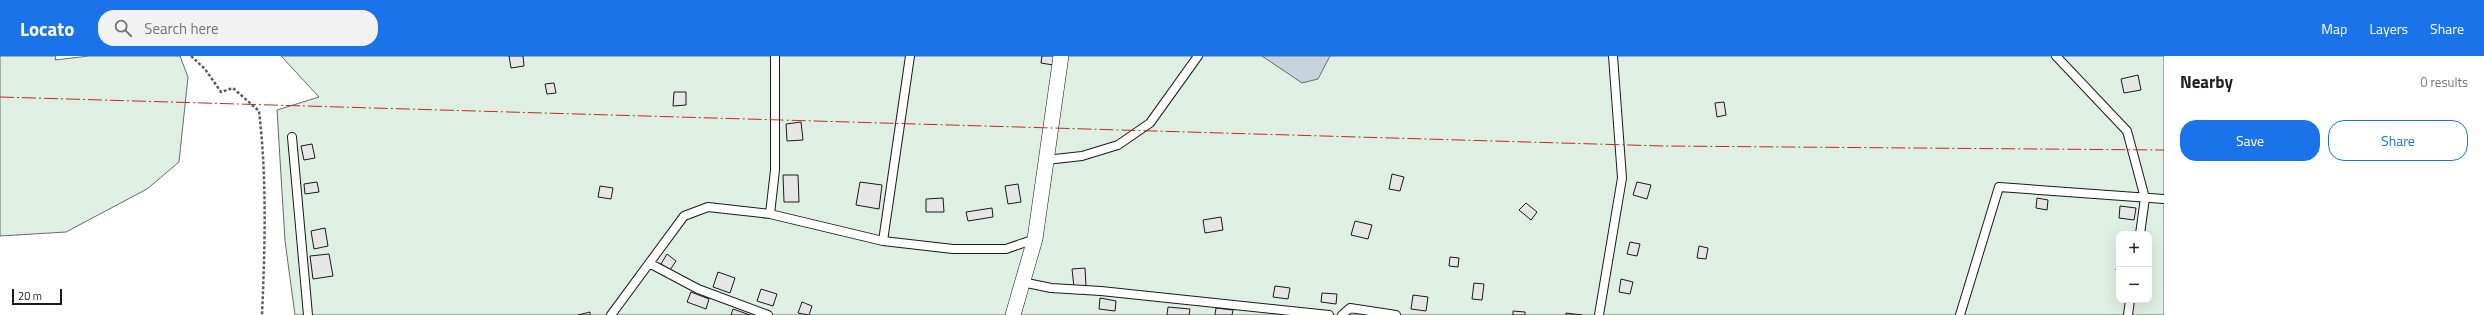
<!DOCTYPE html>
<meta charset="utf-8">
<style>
:root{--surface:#fff;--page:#f2f2f2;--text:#202124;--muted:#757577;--line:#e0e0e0;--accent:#1a73e8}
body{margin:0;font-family:"Titillium Web",sans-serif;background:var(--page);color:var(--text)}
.controls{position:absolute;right:12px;bottom:12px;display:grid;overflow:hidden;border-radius:8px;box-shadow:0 4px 16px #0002}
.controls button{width:36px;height:36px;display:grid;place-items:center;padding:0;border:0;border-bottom:1px solid var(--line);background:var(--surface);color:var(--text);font:20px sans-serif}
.scale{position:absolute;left:12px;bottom:10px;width:50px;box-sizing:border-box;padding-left:4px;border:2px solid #1a1a1a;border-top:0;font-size:11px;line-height:14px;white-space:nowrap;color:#1a1a1a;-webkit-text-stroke:3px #fff;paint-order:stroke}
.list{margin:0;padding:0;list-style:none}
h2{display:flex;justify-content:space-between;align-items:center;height:52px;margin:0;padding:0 16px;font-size:17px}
h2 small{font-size:13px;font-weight:400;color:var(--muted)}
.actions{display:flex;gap:8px;padding:12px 16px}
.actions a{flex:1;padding:9px 0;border:1px solid var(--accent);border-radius:16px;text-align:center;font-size:14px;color:var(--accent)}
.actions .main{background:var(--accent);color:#fff}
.icon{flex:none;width:22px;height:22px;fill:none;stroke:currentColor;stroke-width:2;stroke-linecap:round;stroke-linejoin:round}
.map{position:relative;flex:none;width:2164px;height:259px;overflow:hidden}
header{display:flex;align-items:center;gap:24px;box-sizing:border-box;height:56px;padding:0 20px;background:var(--accent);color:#fff}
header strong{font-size:19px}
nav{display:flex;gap:22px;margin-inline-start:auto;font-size:14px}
.search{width:280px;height:36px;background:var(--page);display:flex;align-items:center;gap:10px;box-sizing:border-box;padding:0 14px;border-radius:16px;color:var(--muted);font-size:15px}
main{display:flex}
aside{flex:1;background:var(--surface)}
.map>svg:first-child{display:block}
.green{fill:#e0efe3;stroke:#6a6a6a;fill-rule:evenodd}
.water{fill:#c6d2dc;stroke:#6a6a6a}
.building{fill:#e6e6e6;stroke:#1a1a1a}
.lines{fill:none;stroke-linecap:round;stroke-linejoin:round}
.lane-casing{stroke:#1a1a1a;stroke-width:10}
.street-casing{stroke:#1a1a1a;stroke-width:16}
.path{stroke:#5f5f5f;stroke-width:2.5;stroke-dasharray:3 2;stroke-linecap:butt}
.lane{stroke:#fff;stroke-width:8}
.street{stroke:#fff;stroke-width:15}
.power{stroke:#c62828;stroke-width:1;stroke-dasharray:14 3 2 3;stroke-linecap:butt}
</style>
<header>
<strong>Locato</strong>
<div class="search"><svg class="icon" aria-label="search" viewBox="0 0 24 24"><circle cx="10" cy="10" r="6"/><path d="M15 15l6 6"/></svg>Search here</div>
<nav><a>Map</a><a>Layers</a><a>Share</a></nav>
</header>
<main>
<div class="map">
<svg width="2164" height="259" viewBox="0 0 2164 259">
<rect width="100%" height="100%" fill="#fff"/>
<path class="green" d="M 0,0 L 56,0 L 55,4 L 89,0 L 180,0 L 188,21 L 179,106 L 147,133 L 66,176 L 0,180 Z
M 281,0 L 2164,0 L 2164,259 L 295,259 L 285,185 L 277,54 L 319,41 ZM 2119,178 L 2149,178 L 2149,244 L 2119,244 Z"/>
<path class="water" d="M 1262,0 L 1330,0 L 1318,23 L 1302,27 Z"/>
<path class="building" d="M 509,0 L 523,0 L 524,10 L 511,12 Z
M 1042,0 L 1054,0 L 1053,9 L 1041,7 Z
M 2138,19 L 2141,34 L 2124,37 L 2121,23 Z
M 554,27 L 556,37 L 547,38 L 545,28 Z
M 674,36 L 686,36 L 686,49 L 673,50 Z
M 1724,46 L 1726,59 L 1717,61 L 1715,47 Z
M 801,66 L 803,84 L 787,85 L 786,68 Z
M 312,88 L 315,102 L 304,104 L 301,90 Z
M 1392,118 L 1404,121 L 1400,135 L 1389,133 Z
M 783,119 L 798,119 L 799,146 L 784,146 Z
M 317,126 L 319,136 L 305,138 L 304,128 Z
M 860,126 L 882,129 L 879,153 L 856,149 Z
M 1637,126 L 1651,129 L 1647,143 L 1633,139 Z
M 1018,128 L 1021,146 L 1008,148 L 1005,130 Z
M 600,130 L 613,132 L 611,143 L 598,141 Z
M 943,142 L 944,156 L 926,156 L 926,143 Z
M 2037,142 L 2048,144 L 2047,154 L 2036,152 Z
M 1526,147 L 1537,156 L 1531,164 L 1519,154 Z
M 2120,150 L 2136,152 L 2134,164 L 2119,162 Z
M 992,152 L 993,161 L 968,165 L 966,156 Z
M 1221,161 L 1223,174 L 1205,177 L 1203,164 Z
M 1355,165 L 1372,169 L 1368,183 L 1351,179 Z
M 325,172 L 328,190 L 314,193 L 311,175 Z
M 1630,186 L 1640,188 L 1637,200 L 1627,198 Z
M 1699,190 L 1708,192 L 1706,203 L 1697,202 Z
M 329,198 L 333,220 L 313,223 L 310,200 Z
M 667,198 L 676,205 L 670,214 L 661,208 Z
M 1450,201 L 1459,202 L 1458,211 L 1449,210 Z
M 2119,203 L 2119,215 L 2116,214 Z
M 1085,212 L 1086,230 L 1074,231 L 1072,213 Z
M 718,216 L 735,222 L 730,237 L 713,231 Z
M 1621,223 L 1633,226 L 1630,238 L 1619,236 Z
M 1474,227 L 1484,228 L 1482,244 L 1472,243 Z
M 1275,230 L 1290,232 L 1288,243 L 1273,241 Z
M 761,233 L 777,238 L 773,250 L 757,245 Z
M 691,236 L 709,243 L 706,253 L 687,246 Z
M 1322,237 L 1337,238 L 1336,248 L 1321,246 Z
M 1413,239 L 1428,241 L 1426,255 L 1411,253 Z
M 1100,242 L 1116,245 L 1115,255 L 1099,253 Z
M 802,246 L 812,250 L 809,259 L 798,257 Z
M 1168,251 L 1190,253 L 1189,259 L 1167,259 Z
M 1216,252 L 1233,254 L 1232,259 L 1215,259 Z
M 733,253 L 750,259 L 731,259 Z
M 1513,255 L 1525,256 L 1525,259 L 1513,259 Z
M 590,256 L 590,259 L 578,259 Z
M 1566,257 L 1582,259 L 1566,259 Z"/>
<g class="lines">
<g class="lane-casing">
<path id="lane" d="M 2056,0 L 2127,75 L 2145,142 L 2140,178
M 292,81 L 308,259
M 1046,104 L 1082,100 L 1118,89 L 1150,67 L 1198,0
M 770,158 L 775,114 L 775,0
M 883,185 L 910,0
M 649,207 L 698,233 L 768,259
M 1022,226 L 1051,232 L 1101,235 L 1329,259
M 611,259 L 684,160 L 708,151 L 770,158 L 883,185 L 953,193 L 1006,193 L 1035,183
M 1342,259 L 1350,252 L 1396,259
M 1599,259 L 1622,122 L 1613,0
M 1960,259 L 1999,131 L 2164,143
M 2128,259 L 2130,244"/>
</g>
<g class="street-casing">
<path id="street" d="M 1013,259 L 1035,183 L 1061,0"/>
</g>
<path class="path" d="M 191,0 L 205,13 L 221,36 L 233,32 L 259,55 C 267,123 265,191 262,259"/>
<use href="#lane" class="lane"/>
<use href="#street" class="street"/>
<path class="power" d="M 0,41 L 1663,90 L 2164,94"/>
</g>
</svg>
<div class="controls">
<button>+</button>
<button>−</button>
</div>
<div class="scale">20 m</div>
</div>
<aside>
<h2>Nearby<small>0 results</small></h2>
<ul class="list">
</ul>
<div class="actions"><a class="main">Save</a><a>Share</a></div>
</aside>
</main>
